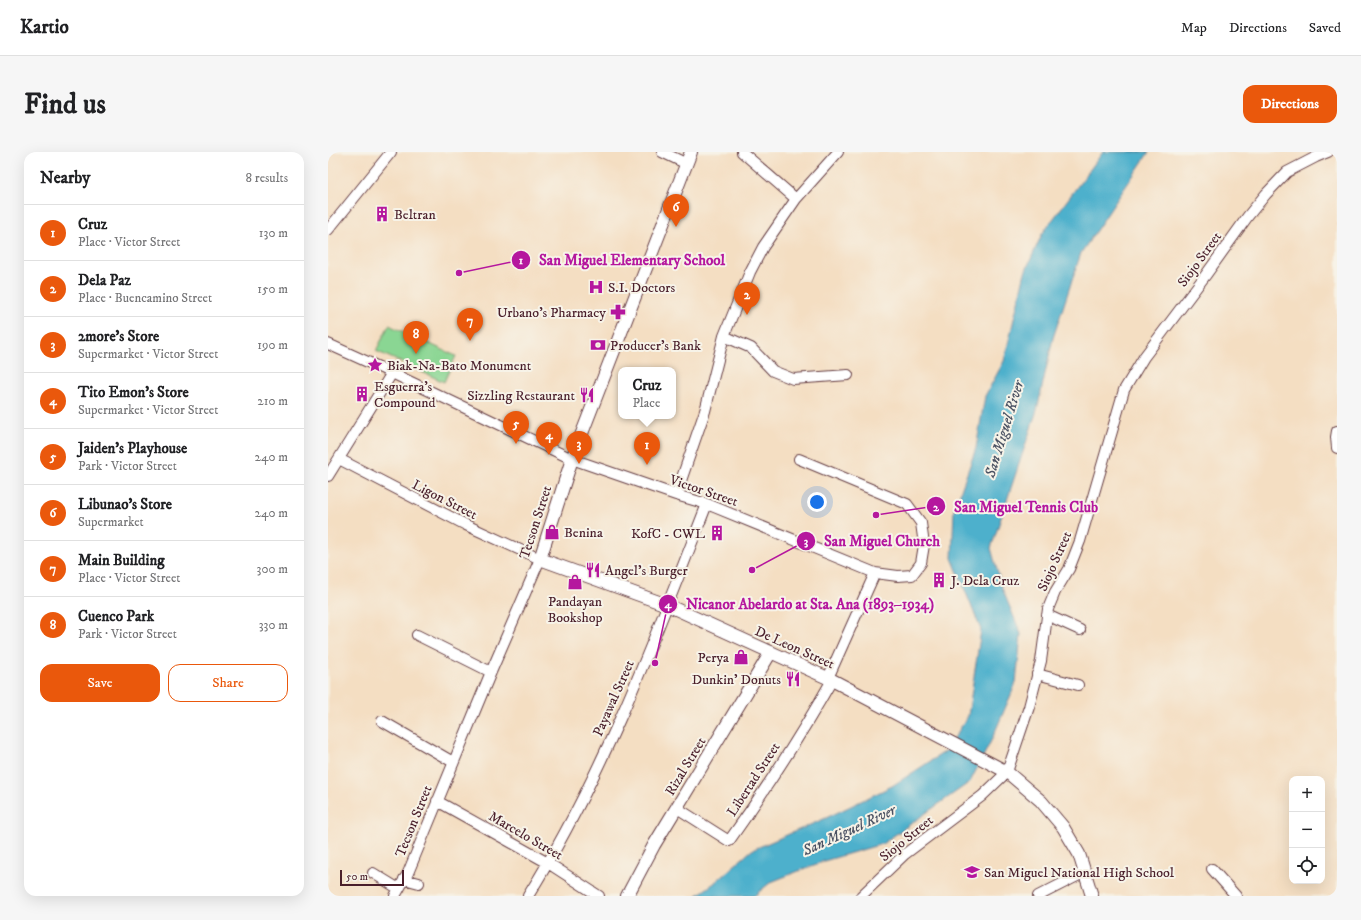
<!DOCTYPE html>
<meta charset="utf-8">
<style>
:root{--surface:#fff;--page:#f6f6f6;--text:#202124;--muted:#757577;--line:#e0e0e0;--accent:#ea580c}
body{margin:0;font-family:"IM FELL DW Pica",serif;background:var(--page);color:var(--text)}
.controls{position:absolute;right:12px;bottom:12px;display:grid;overflow:hidden;border-radius:8px;box-shadow:0 4px 16px #0002}
.controls button{width:36px;height:36px;display:grid;place-items:center;padding:0;border:0;border-bottom:1px solid var(--line);background:var(--surface);color:var(--text);font:20px sans-serif}
.scale{position:absolute;left:12px;bottom:10px;width:64px;box-sizing:border-box;padding-left:4px;border:2px solid #4a1f2b;border-top:0;font-size:11px;line-height:14px;white-space:nowrap;color:#4a1f2b;-webkit-text-stroke:3px #f7f3e8;paint-order:stroke}
.you{position:absolute;left:489px;top:350px;width:14px;height:14px;margin:-10px;border:3px solid #fff;border-radius:50%;background:#1a73e8;box-shadow:0 0 0 6px #1a73e833}
.badge{display:grid;place-items:center;width:26px;height:26px;border-radius:50%;background:var(--accent);color:#fff;font-size:13px;font-weight:700}
.pin{position:absolute;translate:-50% -33px;filter:drop-shadow(0 1px 2px #0008)}
.pin::after{content:'';position:absolute;top:21px;width:14px;height:12px;background:inherit;clip-path:polygon(0 0,100% 0,50% 100%)}
.popup{position:absolute;left:290px;top:215px;width:58px;height:52px;box-sizing:border-box;display:grid;place-content:center;border-radius:8px;background:var(--surface);filter:drop-shadow(0 1px 3px #0005);font-size:13px;white-space:nowrap;color:var(--muted)}
.popup b{font-size:15px;color:var(--text)}
.popup::after{content:'';position:absolute;left:50%;top:100%;margin-left:-8px;border:8px solid transparent;border-top-color:var(--surface)}
.list{margin:0;padding:0;list-style:none}
h2{display:flex;justify-content:space-between;align-items:center;height:52px;margin:0;padding:0 16px;font-size:17px}
h2 small{font-size:13px;font-weight:400;color:var(--muted)}
.list li{display:grid;grid-template-columns:26px 1fr auto;gap:12px;align-items:center;box-sizing:border-box;height:56px;padding:0 16px;border-top:1px solid var(--line)}
.list b{display:block;font-size:15px;white-space:nowrap}
.list p{margin:0;font-size:13px;white-space:nowrap;color:var(--muted)}
.list em{font-size:13px;font-style:normal;color:var(--muted)}
.actions{display:flex;gap:8px;padding:12px 16px}
.actions a{flex:1;padding:9px 0;border:1px solid var(--accent);border-radius:12px;text-align:center;font-size:14px;color:var(--accent)}
.actions .main{background:var(--accent);color:#fff}
.icon{flex:none;width:22px;height:22px;fill:none;stroke:currentColor;stroke-width:2;stroke-linecap:round;stroke-linejoin:round}
.map{position:relative;flex:none;width:1009px;height:744px;overflow:hidden;border-radius:12px}
header{display:flex;align-items:center;gap:24px;box-sizing:border-box;height:56px;padding:0 20px;background:var(--surface);border-bottom:1px solid var(--line)}
header strong{font-size:19px}
nav{display:flex;gap:22px;margin-inline-start:auto;font-size:14px}
.intro{display:flex;align-items:center;justify-content:space-between;box-sizing:border-box;height:96px;padding:0 24px}
h1{margin:0;font-size:28px}
.button{padding:10px 18px;border-radius:12px;background:var(--accent);color:#fff;font-size:14px;font-weight:700}
main{display:flex;gap:24px;padding:0 24px}
aside{flex:1;background:var(--surface);border-radius:12px;box-shadow:0 4px 16px #0002}
.map>svg:first-child{display:block}
.green{fill:#8ad693;stroke:#6a7a5f}
.water{fill:#4db0cc;stroke:#4c687c}
.lines{fill:none;stroke-linecap:round;stroke-linejoin:round}
.minor-casing{stroke:#643c42;stroke-width:12}
.major-casing{stroke:#643c42;stroke-width:14}
.minor{stroke:#fff;stroke-width:10}
.major{stroke:#fff;stroke-width:12}
.labels{text-anchor:middle;stroke-width:4;stroke-linejoin:round;paint-order:stroke}
.poi-label{font-size:14px;fill:#4a1f2b;stroke:#f7f3e8;text-anchor:start}
.street-label{font-size:14px;fill:#4a1f2b;stroke:#f7f3e8}
.water-label{font-size:15px;font-style:italic;fill:#4b5263;stroke:#f7f3e8}
.leader{fill:none;stroke:#b5179e;stroke-width:1.5}
.callout-dot{fill:#b5179e;stroke:#f7f3e8;stroke-width:1.5}
.mark-label{font-size:12px;text-anchor:middle;font-weight:bold;fill:#fff}
.callout-label{font-size:15px;text-anchor:middle;font-weight:bold;fill:#b5179e;stroke:#f7f3e8;stroke-width:4;stroke-linejoin:round;paint-order:stroke}
</style>
<header>
<strong>Kartio</strong>
<nav><a>Map</a><a>Directions</a><a>Saved</a></nav>
</header>
<div class="intro"><h1>Find us</h1><a class="button">Directions</a></div>
<main>
<aside>
<h2>Nearby<small>8 results</small></h2>
<ul class="list">
<li><span class="badge">1</span><div><b>Cruz</b><p>Place · Victor Street</p></div><em>130 m</em></li>
<li><span class="badge">2</span><div><b>Dela Paz</b><p>Place · Buencamino Street</p></div><em>150 m</em></li>
<li><span class="badge">3</span><div><b>2more's Store</b><p>Supermarket · Victor Street</p></div><em>190 m</em></li>
<li><span class="badge">4</span><div><b>Tito Emon's Store</b><p>Supermarket · Victor Street</p></div><em>210 m</em></li>
<li><span class="badge">5</span><div><b>Jaiden's Playhouse</b><p>Park · Victor Street</p></div><em>240 m</em></li>
<li><span class="badge">6</span><div><b>Libunao's Store</b><p>Supermarket</p></div><em>240 m</em></li>
<li><span class="badge">7</span><div><b>Main Building</b><p>Place · Victor Street</p></div><em>300 m</em></li>
<li><span class="badge">8</span><div><b>Cuenco Park</b><p>Park · Victor Street</p></div><em>330 m</em></li>
</ul>
<div class="actions"><a class="main">Save</a><a>Share</a></div>
</aside>
<div class="map">
<svg width="1009" height="744" viewBox="0 0 1009 744">
<rect width="100%" height="100%" fill="#f7f3e8"/>
<filter id="ink" filterUnits="userSpaceOnUse"><feTurbulence type="fractalNoise" baseFrequency=".025" numOctaves="2"/><feDisplacementMap in="SourceGraphic" scale="8" xChannelSelector="R" yChannelSelector="G"/><feConvolveMatrix kernelMatrix="1 2 1 2 8 2 1 2 1" color-interpolation-filters="sRGB"/></filter>
<filter id="wash" filterUnits="userSpaceOnUse"><feTurbulence type="fractalNoise" baseFrequency=".012" numOctaves="4" result="noise"/><feDisplacementMap in="SourceGraphic" scale="16" xChannelSelector="R" yChannelSelector="G"/><feGaussianBlur stdDeviation="0.9" result="paint"/><feColorMatrix in="noise" values="0 0 0 0 0 0 0 0 0 0 0 0 0 0 0 0 0 1.4 0 .05"/><feComposite in="paint" operator="in"/></filter>
<g filter="url(#wash)">
<rect width="100%" height="100%" fill="#f4dec2"/>
<path class="green" d="M 61,173 L 128,204 L 116,230 L 48,199 Z"/>
<path class="water" d="M 775,0 L 821,0 L 753,101 L 725,186 L 709,258 L 663,396 L 674,436 L 693,482 L 688,531 L 664,587 L 642,630 L 554,692 L 496,709 L 443,730 L 426,744 L 368,744 L 385,732 L 424,698 L 498,666 L 564,634 L 618,599 L 640,564 L 653,478 L 624,406 L 626,358 L 648,296 L 657,244 L 676,209 L 697,120 L 714,82 Z"/>
</g>
<g filter="url(#ink)">
<g class="lines">
<g class="minor-casing">
<path id="minor" d="M 334,0 L 359,12
M 414,0 L 468,47
M 0,78 L 63,0
M 396,184 L 423,196 L 445,219 L 465,227 L 520,223
M 0,192 L 64,221 L 244,307 L 348,343 L 379,352 L 547,421 L 570,424 L 584,423 L 593,411 L 596,393 L 593,371 L 579,352 L 471,307
M 1009,279 L 1008,285 L 1009,296
M 11,307 L 138,373 L 212,407 L 163,520 L 80,721 L 67,744
M 0,324 L 64,221
M 348,343 L 377,259 L 396,184 L 422,120 L 435,95 L 468,47 L 510,0
M 719,463 L 752,478
M 89,483 L 163,520
M 709,522 L 750,533
M 500,526 L 547,421
M 54,569 L 125,610
M 109,649 L 220,711 L 271,744
M 349,656 L 401,689 C 438,637 473,583 504,528
M 884,717 L 908,744
M 45,721 L 71,737
M 76,727 L 91,731
M 200,744 C 276,622 327,485 379,352
M 533,744 L 577,702 L 654,644 L 679,620 L 701,555 L 713,509 L 720,457 L 727,440 L 741,417 L 752,389 L 796,238 L 816,205 L 877,124 L 920,64 L 938,42 L 959,20 L 988,5 L 1000,0
M 710,744 L 757,720"/>
</g>
<g class="major-casing">
<path id="major" d="M 363,0 L 244,307 L 212,407 L 339,453 L 504,528 L 679,620 L 713,649 L 735,675 L 751,702 L 764,744
M 299,744 L 326,693 L 443,500"/>
</g>
<use href="#minor" class="minor"/>
<use href="#major" class="major"/>
</g>
</g>
<defs>
<g id="building-bare" transform="scale(1.2)"><path d="M-4-6H4V6H1V3H-1V6H-4ZM-2.5-4.3h1.7v1.8h-1.7ZM.8-4.3h1.7v1.8H.8ZM-2.5-1h1.7V.8h-1.7ZM.8-1h1.7V.8H.8Z" fill="#b5179e" stroke="#f7f3e8" stroke-width="2.5" paint-order="stroke"/></g>
<g id="hospital-bare" transform="scale(1.2)"><path d="M-5-5h3v3.5h4V-5h3V5h-3V1.5h-4V5h-3Z" fill="#b5179e" stroke="#f7f3e8" stroke-width="2.5" paint-order="stroke"/></g>
<g id="pharmacy-bare" transform="scale(1.2)"><path d="M-2-6h4v4h4v4h-4v4h-4v-4h-4v-4h4Z" fill="#b5179e" stroke="#f7f3e8" stroke-width="2.5" paint-order="stroke"/></g>
<g id="bank-bare" transform="scale(1.2)"><path d="M-6-4H6V4H-6ZM0-2.3a2.3 2.3 0 1 0 0 4.6a2.3 2.3 0 1 0 0-4.6Z" fill="#b5179e" stroke="#f7f3e8" stroke-width="2.5" paint-order="stroke"/></g>
<g id="sight-bare" transform="scale(1.2)"><path d="M0-6L1.8-2.2L6-1.7L2.9 1.2L3.7 5.4L0 3.3L-3.7 5.4L-2.9 1.2L-6-1.7L-1.8-2.2Z" fill="#b5179e" stroke="#f7f3e8" stroke-width="2.5" paint-order="stroke"/></g>
<g id="restaurant-bare" transform="scale(1.2)"><path d="M-5-6h1v4h1v-4h1v4h1v-4h1v5L-1.5 .5V6h-2V.5L-5-1ZM5-6V6H3V1.5H1.5Q1.5-4 5-6Z" fill="#b5179e" stroke="#f7f3e8" stroke-width="2.5" paint-order="stroke"/></g>
<g id="shop-bare" transform="scale(1.2)"><path d="M-5-2.5h2.3a2.7 3.5 0 0 1 5.4 0H5L5.5 6h-11ZM-1.5-2.5h3a1.5 2.3 0 0 0-3 0Z" fill="#b5179e" stroke="#f7f3e8" stroke-width="2.5" paint-order="stroke"/></g>
<g id="school-bare" transform="scale(1.2)"><path d="M0-5L7-2L0 1L-7-2ZM-4 1L0 2.5L4 1V4Q0 6-4 4Z" fill="#b5179e" stroke="#f7f3e8" stroke-width="2.5" paint-order="stroke"/></g>
</defs>
<g fill-rule="evenodd">
<use href="#building-bare" x="54" y="62"/>
<use href="#hospital-bare" x="268" y="135"/>
<use href="#pharmacy-bare" x="290" y="160"/>
<use href="#bank-bare" x="270" y="193"/>
<use href="#sight-bare" x="47" y="213"/>
<use href="#building-bare" x="34" y="242"/>
<use href="#restaurant-bare" x="259" y="243"/>
<use href="#shop-bare" x="224" y="380"/>
<use href="#building-bare" x="389" y="381"/>
<use href="#restaurant-bare" x="265" y="418"/>
<use href="#building-bare" x="611" y="428"/>
<use href="#shop-bare" x="247" y="430"/>
<use href="#shop-bare" x="413" y="505"/>
<use href="#restaurant-bare" x="465" y="527"/>
<use href="#school-bare" x="644" y="720"/>
</g>
<g class="labels">
<g class="poi-label">
<text x="66" y="67">Beltran</text>
<text x="280" y="140">S.I. Doctors</text>
<text x="278" y="165" text-anchor="end">Urbano's Pharmacy</text>
<text x="282" y="198">Producer's Bank</text>
<text x="59" y="218">Biak-Na-Bato Monument</text>
<text x="46" y="239">Esguerra's<tspan x="46" dy="16">Compound</tspan></text>
<text x="247" y="248" text-anchor="end">Sizzling Restaurant</text>
<text x="236" y="385">Benina</text>
<text x="377" y="386" text-anchor="end">KofC - CWL</text>
<text x="277" y="423">Angel's Burger</text>
<text x="623" y="433">J. Dela Cruz</text>
<text x="247" y="454" text-anchor="middle">Pandayan<tspan x="247" dy="16">Bookshop</tspan></text>
<text x="401" y="510" text-anchor="end">Perya</text>
<text x="453" y="532" text-anchor="end">Dunkin' Donuts</text>
<text x="656" y="725">San Miguel National High School</text>
</g>
<g class="street-label">
<text transform="translate(871 107) rotate(-54)" y="5">Siojo Street</text>
<text transform="translate(376 338) rotate(19)" y="5">Victor Street</text>
<text transform="translate(117 347) rotate(27)" y="5">Ligon Street</text>
<text transform="translate(207 370) rotate(-72)" y="5">Tecson Street</text>
<text transform="translate(726 409) rotate(-66)" y="5">Siojo Street</text>
<text transform="translate(467 495) rotate(24)" y="5">De Leon Street</text>
<text transform="translate(285 546) rotate(-66)" y="5">Payawal Street</text>
<text transform="translate(357 614) rotate(-59)" y="5">Rizal Street</text>
<text transform="translate(425 627) rotate(-57)" y="5">Libertad Street</text>
<text transform="translate(85 669) rotate(-68)" y="5">Tecson Street</text>
<text transform="translate(198 683) rotate(30)" y="5">Marcelo Street</text>
<text transform="translate(578 686) rotate(-39)" y="5">Siojo Street</text>
</g>
<g class="water-label">
<text transform="translate(676 277) rotate(-73)" y="5">San Miguel River</text>
<text transform="translate(521 678) rotate(-25)" y="5">San Miguel River</text>
</g>
</g>
<path class="leader" d="M131 121L193 108M548 363L608 354M424 418L478 389M327 511L340 452"/>
<g class="callout-dot">
<circle cx="131" cy="121" r="4"/>
<circle cx="548" cy="363" r="4"/>
<circle cx="424" cy="418" r="4"/>
<circle cx="327" cy="511" r="4"/>
<circle cx="193" cy="108" r="10"/>
<circle cx="608" cy="354" r="10"/>
<circle cx="478" cy="389" r="10"/>
<circle cx="340" cy="452" r="10"/>
</g>
<g class="mark-label">
<text x="193" y="112">1</text>
<text x="608" y="359">2</text>
<text x="478" y="393">3</text>
<text x="340" y="456">4</text>
</g>
<g class="callout-label">
<text x="304" y="113">San Miguel Elementary School</text>
<text x="698" y="360">San Miguel Tennis Club</text>
<text x="554" y="394">San Miguel Church</text>
<text x="482" y="457">Nicanor Abelardo at Sta. Ana (1893–1934)</text>
</g>
</svg>
<div class="controls">
<button>+</button>
<button>−</button>
<button><svg class="icon" aria-label="locate" viewBox="0 0 24 24"><circle cx="12" cy="12" r="6"/><path d="M12 2v4M12 18v4M2 12h4M18 12h4"/></svg></button>
</div>
<div class="scale">50 m</div>
<div class="you"></div>
<div class="pin badge" style="left:319px;top:313px">1</div>
<div class="popup"><b>Cruz</b>Place</div>
<div class="pin badge" style="left:419px;top:163px">2</div>
<div class="pin badge" style="left:251px;top:312px">3</div>
<div class="pin badge" style="left:221px;top:303px">4</div>
<div class="pin badge" style="left:188px;top:292px">5</div>
<div class="pin badge" style="left:348px;top:75px">6</div>
<div class="pin badge" style="left:142px;top:189px">7</div>
<div class="pin badge" style="left:88px;top:202px">8</div>
</div>
</main>
